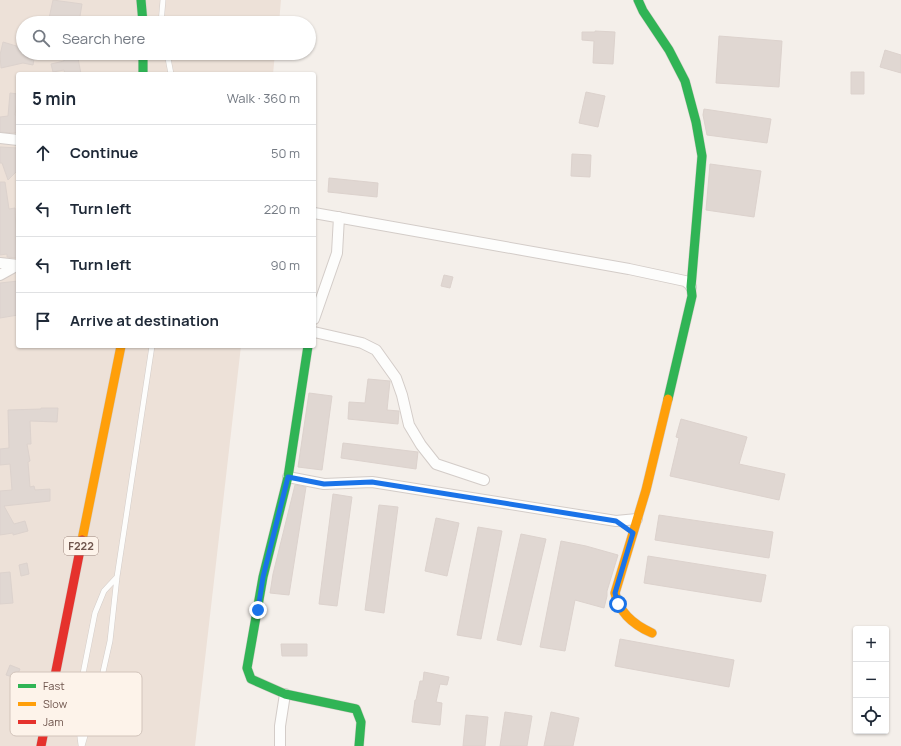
<!DOCTYPE html>
<meta charset="utf-8">
<style>
:root{--surface:#fff;--page:#f2f2f3;--text:#1f2937;--muted:#747a83;--line:#e0e1e3}
body{margin:0;font-family:Manrope,sans-serif;background:var(--page);color:var(--text)}
.controls{position:absolute;right:12px;bottom:12px;display:grid;overflow:hidden;border-radius:4px;box-shadow:0 1px 3px #0004}
.controls button{width:36px;height:36px;display:grid;place-items:center;padding:0;border:0;border-bottom:1px solid var(--line);background:var(--surface);color:var(--text);font:20px sans-serif}
.stop{position:absolute;width:12px;height:12px;margin:-9px;border:3px solid #1a73e8;border-radius:50%;background:#fff}
.stop.end{background:#1a73e8;border-color:#fff;box-shadow:0 1px 4px #0008}
.list{margin:0;padding:0;list-style:none}
h2{display:flex;justify-content:space-between;align-items:center;height:52px;margin:0;padding:0 16px;font-size:17px}
h2 small{font-size:13px;font-weight:400;color:var(--muted)}
.list li{display:grid;grid-template-columns:26px 1fr auto;gap:12px;align-items:center;box-sizing:border-box;height:56px;padding:0 16px;border-top:1px solid var(--line)}
.list b{display:block;font-size:15px;white-space:nowrap}
.list em{font-size:13px;font-style:normal;color:var(--muted)}
.icon{flex:none;width:22px;height:22px;fill:none;stroke:currentColor;stroke-width:2;stroke-linecap:round;stroke-linejoin:round}
.map{position:relative;flex:none;width:901px;height:746px;overflow:hidden}
.search{position:absolute;background:var(--surface);box-shadow:0 1px 3px #0004;left:16px;top:16px;width:300px;height:44px;display:flex;align-items:center;gap:10px;box-sizing:border-box;padding:0 14px;border-radius:22px;color:var(--muted);font-size:15px}
.panel{position:absolute;background:var(--surface);box-shadow:0 1px 3px #0004;left:16px;top:72px;width:300px;height:276px;border-radius:4px}
.map>svg:first-child{display:block}
.residential{fill:#ede1d8}
.building{fill:#e0d7d2;stroke:#dcd2cd}
.lines{fill:none;stroke-linecap:round;stroke-linejoin:round}
.lane-casing{stroke:#d3ccc8;stroke-width:6}
.street-casing{stroke:#d3ccc8;stroke-width:12}
.fast-casing{stroke:#d3cbc6;stroke-width:10}
.slow-casing{stroke:#d3cbc6;stroke-width:10}
.jam-casing{stroke:#d3cbc6;stroke-width:10}
.lane{stroke:#fdfdfc;stroke-width:5}
.street{stroke:#fdfdfc;stroke-width:10}
.fast{stroke:#30b455;stroke-width:9}
.slow{stroke:#ff9f0a;stroke-width:9}
.jam{stroke:#e5322d;stroke-width:9}
.route{stroke:#1a73e8;stroke-width:5}
.labels{text-anchor:middle;stroke-width:3;stroke-linejoin:round;paint-order:stroke}
.shield{fill:#fdf3ea;stroke:#9a847c;stroke-width:1}
.shield-label{font-size:11px;font-weight:bold;fill:#6f554d}
.key{fill:#fdf3ea;stroke:#d2c4bb;stroke-width:1}
.key-label{font-size:11px;fill:#6f554d}
</style>
<div class="map">
<svg width="901" height="746" viewBox="0 0 901 746">
<rect width="100%" height="100%" fill="#f4efea"/>
<path class="residential" d="M 0,0 L 281,0 L 279,23 L 23,23 L 23,53 L 275,53 L 273,74 L 18,74 L 18,346 L 241,346 L 195,746 L 0,746 Z"/>
<path class="building" d="M 53,0 L 82,4 L 79,22 L 73,20 L 73,23 L 48,23 Z
M 595,31 L 615,32 L 613,64 L 593,63 L 594,41 L 582,40 L 582,32 L 595,32 Z
M 719,36 L 782,41 L 779,87 L 716,83 Z
M 3,42 L 23,48 L 23,53 L 35,53 L 33,65 L 23,63 L 1,68 L 0,55 Z
M 885,50 L 901,55 L 901,73 L 880,67 Z
M 64,53 L 77,53 L 81,74 L 65,74 L 64,70 L 53,72 L 51,64 L 64,61 Z
M 851,72 L 864,72 L 864,94 L 851,94 Z
M 586,92 L 605,96 L 598,127 L 579,123 Z
M 10,93 L 18,94 L 15,115 L 18,115 L 18,132 L 13,133 L 0,132 L 0,117 L 8,116 Z
M 704,109 L 771,119 L 767,143 L 707,135 L 703,115 Z
M 0,147 L 18,148 L 18,170 L 8,180 L 2,163 L 0,163 Z
M 572,154 L 591,155 L 590,177 L 571,176 Z
M 710,164 L 761,171 L 754,217 L 706,210 Z
M 329,178 L 378,183 L 377,197 L 328,192 Z
M 0,182 L 5,182 L 9,209 L 15,208 L 17,258 L 7,257 L 7,254 L 0,255 Z
M 444,275 L 453,277 L 450,288 L 441,286 Z
M 18,281 L 18,315 L 0,318 L 0,283 Z
M 368,379 L 390,381 L 387,410 L 399,411 L 398,424 L 348,419 L 349,402 L 365,403 Z
M 309,393 L 332,396 L 322,470 L 298,467 Z
M 41,408 L 58,408 L 57,422 L 30,421 L 31,444 L 27,444 L 30,461 L 28,462 L 30,487 L 34,486 L 35,490 L 50,489 L 50,501 L 4,506 L 14,524 L 25,521 L 28,531 L 13,535 L 13,533 L 0,535 L 0,491 L 12,490 L 10,464 L 0,465 L 0,449 L 9,448 L 8,410 L 41,409 Z
M 681,419 L 747,437 L 739,464 L 785,474 L 779,500 L 670,476 L 679,438 L 676,437 Z
M 343,443 L 418,452 L 416,469 L 341,458 Z
M 295,485 L 306,487 L 289,595 L 270,593 L 273,574 Z
M 333,494 L 352,497 L 337,606 L 319,604 Z
M 379,505 L 398,507 L 384,613 L 365,610 Z
M 659,515 L 773,532 L 769,558 L 655,540 Z
M 436,518 L 459,523 L 447,576 L 425,571 Z
M 478,527 L 502,531 L 481,639 L 457,635 Z
M 521,534 L 546,539 L 521,645 L 497,640 Z
M 561,541 L 586,546 L 618,555 L 607,591 L 607,596 L 604,608 L 575,600 L 565,651 L 540,647 Z
M 648,556 L 766,575 L 761,602 L 644,583 Z
M 27,563 L 29,574 L 21,576 L 19,565 Z
M 10,572 L 13,603 L 0,604 L 0,573 Z
M 620,639 L 734,660 L 729,687 L 615,666 Z
M 281,644 L 307,644 L 307,656 L 282,656 Z
M 10,665 L 20,669 L 16,678 L 6,675 Z
M 424,672 L 449,677 L 447,685 L 440,684 L 436,702 L 442,703 L 440,725 L 412,722 L 415,700 L 416,700 L 420,681 L 423,681 Z
M 505,712 L 532,716 L 527,746 L 500,746 Z
M 551,712 L 579,718 L 573,746 L 544,746 Z
M 466,715 L 488,717 L 485,746 L 463,746 Z"/>
<g class="lines">
<g class="lane-casing">
<path id="lane" d="M 161,23 L 163,0
M 167,53 L 171,74
M 81,745 L 77,713 L 79,694 L 95,613 L 104,591 L 117,577
M 82,746 L 101,681 L 110,641 L 117,577 L 152,346"/>
</g>
<g class="street-casing">
<path id="street" d="M 0,138 L 18,140
M 314,213 L 629,269 L 685,281 L 689,284 L 691,287
M 0,263 L 18,265
M 0,275 L 18,265
M 314,319 L 337,253 L 339,217
M 314,332 L 362,343 L 376,350 L 396,378 L 402,395 L 409,425 L 421,445 L 436,464 L 484,480
M 288,477 L 324,484 L 372,482 L 616,521 L 637,519
M 280,746 L 280,726 L 285,694"/>
</g>
<g class="fast-casing">
<path id="fast" d="M 141,0 L 143,23
M 638,0 L 643,11 L 669,50 L 685,81 L 696,122 L 702,156 L 691,287 L 692,296 L 668,399
M 143,53 L 143,74
M 308,346 L 288,477 L 263,577 L 247,668 L 251,679 L 285,694 L 356,709 L 361,722 L 359,746"/>
</g>
<g class="slow-casing">
<path id="slow" d="M 82,540 L 121,346
M 652,633 C 634,625 619,613 615,593 L 646,490 L 668,399"/>
</g>
<g class="jam-casing">
<path id="jam" d="M 41,746 L 82,540"/>
</g>
<use href="#lane" class="lane"/>
<use href="#street" class="street"/>
<use href="#fast" class="fast"/>
<use href="#slow" class="slow"/>
<use href="#jam" class="jam"/>
</g>
<g class="lines">
<path class="route" d="M 258,610 L 263,577 L 288,477 L 324,484 L 372,482 L 616,521 L 633,533 L 615,593 L 618,604"/>
</g>
<g class="labels">
<rect class="shield" x="64" y="537" width="34" height="18" rx="3"/>
<g class="shield-label">
<text x="81" y="550">F222</text>
</g>
</g>
<rect x="10" y="672" width="132" height="64" rx="6" class="key"/>
<rect x="18" y="684" width="18" height="4" fill="#30b455"/>
<rect x="18" y="702" width="18" height="4" fill="#ff9f0a"/>
<rect x="18" y="720" width="18" height="4" fill="#e5322d"/>
<g class="key-label">
<text x="43" y="690">Fast</text>
<text x="43" y="708">Slow</text>
<text x="43" y="726">Jam</text>
</g>
</svg>
<div class="controls">
<button>+</button>
<button>−</button>
<button><svg class="icon" aria-label="locate" viewBox="0 0 24 24"><circle cx="12" cy="12" r="6"/><path d="M12 2v4M12 18v4M2 12h4M18 12h4"/></svg></button>
</div>
<div class="stop" style="left:618px;top:604px"></div>
<div class="stop end" style="left:258px;top:610px"></div>
<div class="search"><svg class="icon" aria-label="search" viewBox="0 0 24 24"><circle cx="10" cy="10" r="6"/><path d="M15 15l6 6"/></svg>Search here</div>
<section class="panel">
<h2>5 min<small>Walk · 360 m</small></h2>
<ul class="list">
<li><svg class="icon" aria-label="ahead" viewBox="0 0 24 24"><path d="M12 20V5M6 11l6-6 6 6"/></svg><div><b>Continue</b></div><em>50 m</em></li>
<li><svg class="icon" aria-label="left" viewBox="0 0 24 24"><path d="M17 20v-9H6M10 6l-5 5 5 5"/></svg><div><b>Turn left</b></div><em>220 m</em></li>
<li><svg class="icon" aria-label="left" viewBox="0 0 24 24"><path d="M17 20v-9H6M10 6l-5 5 5 5"/></svg><div><b>Turn left</b></div><em>90 m</em></li>
<li><svg class="icon" aria-label="arrive" viewBox="0 0 24 24"><path d="M6 21V4h12l-3 4 3 4H6"/></svg><div><b>Arrive at destination</b></div></li>
</ul>
</section>
</div>
